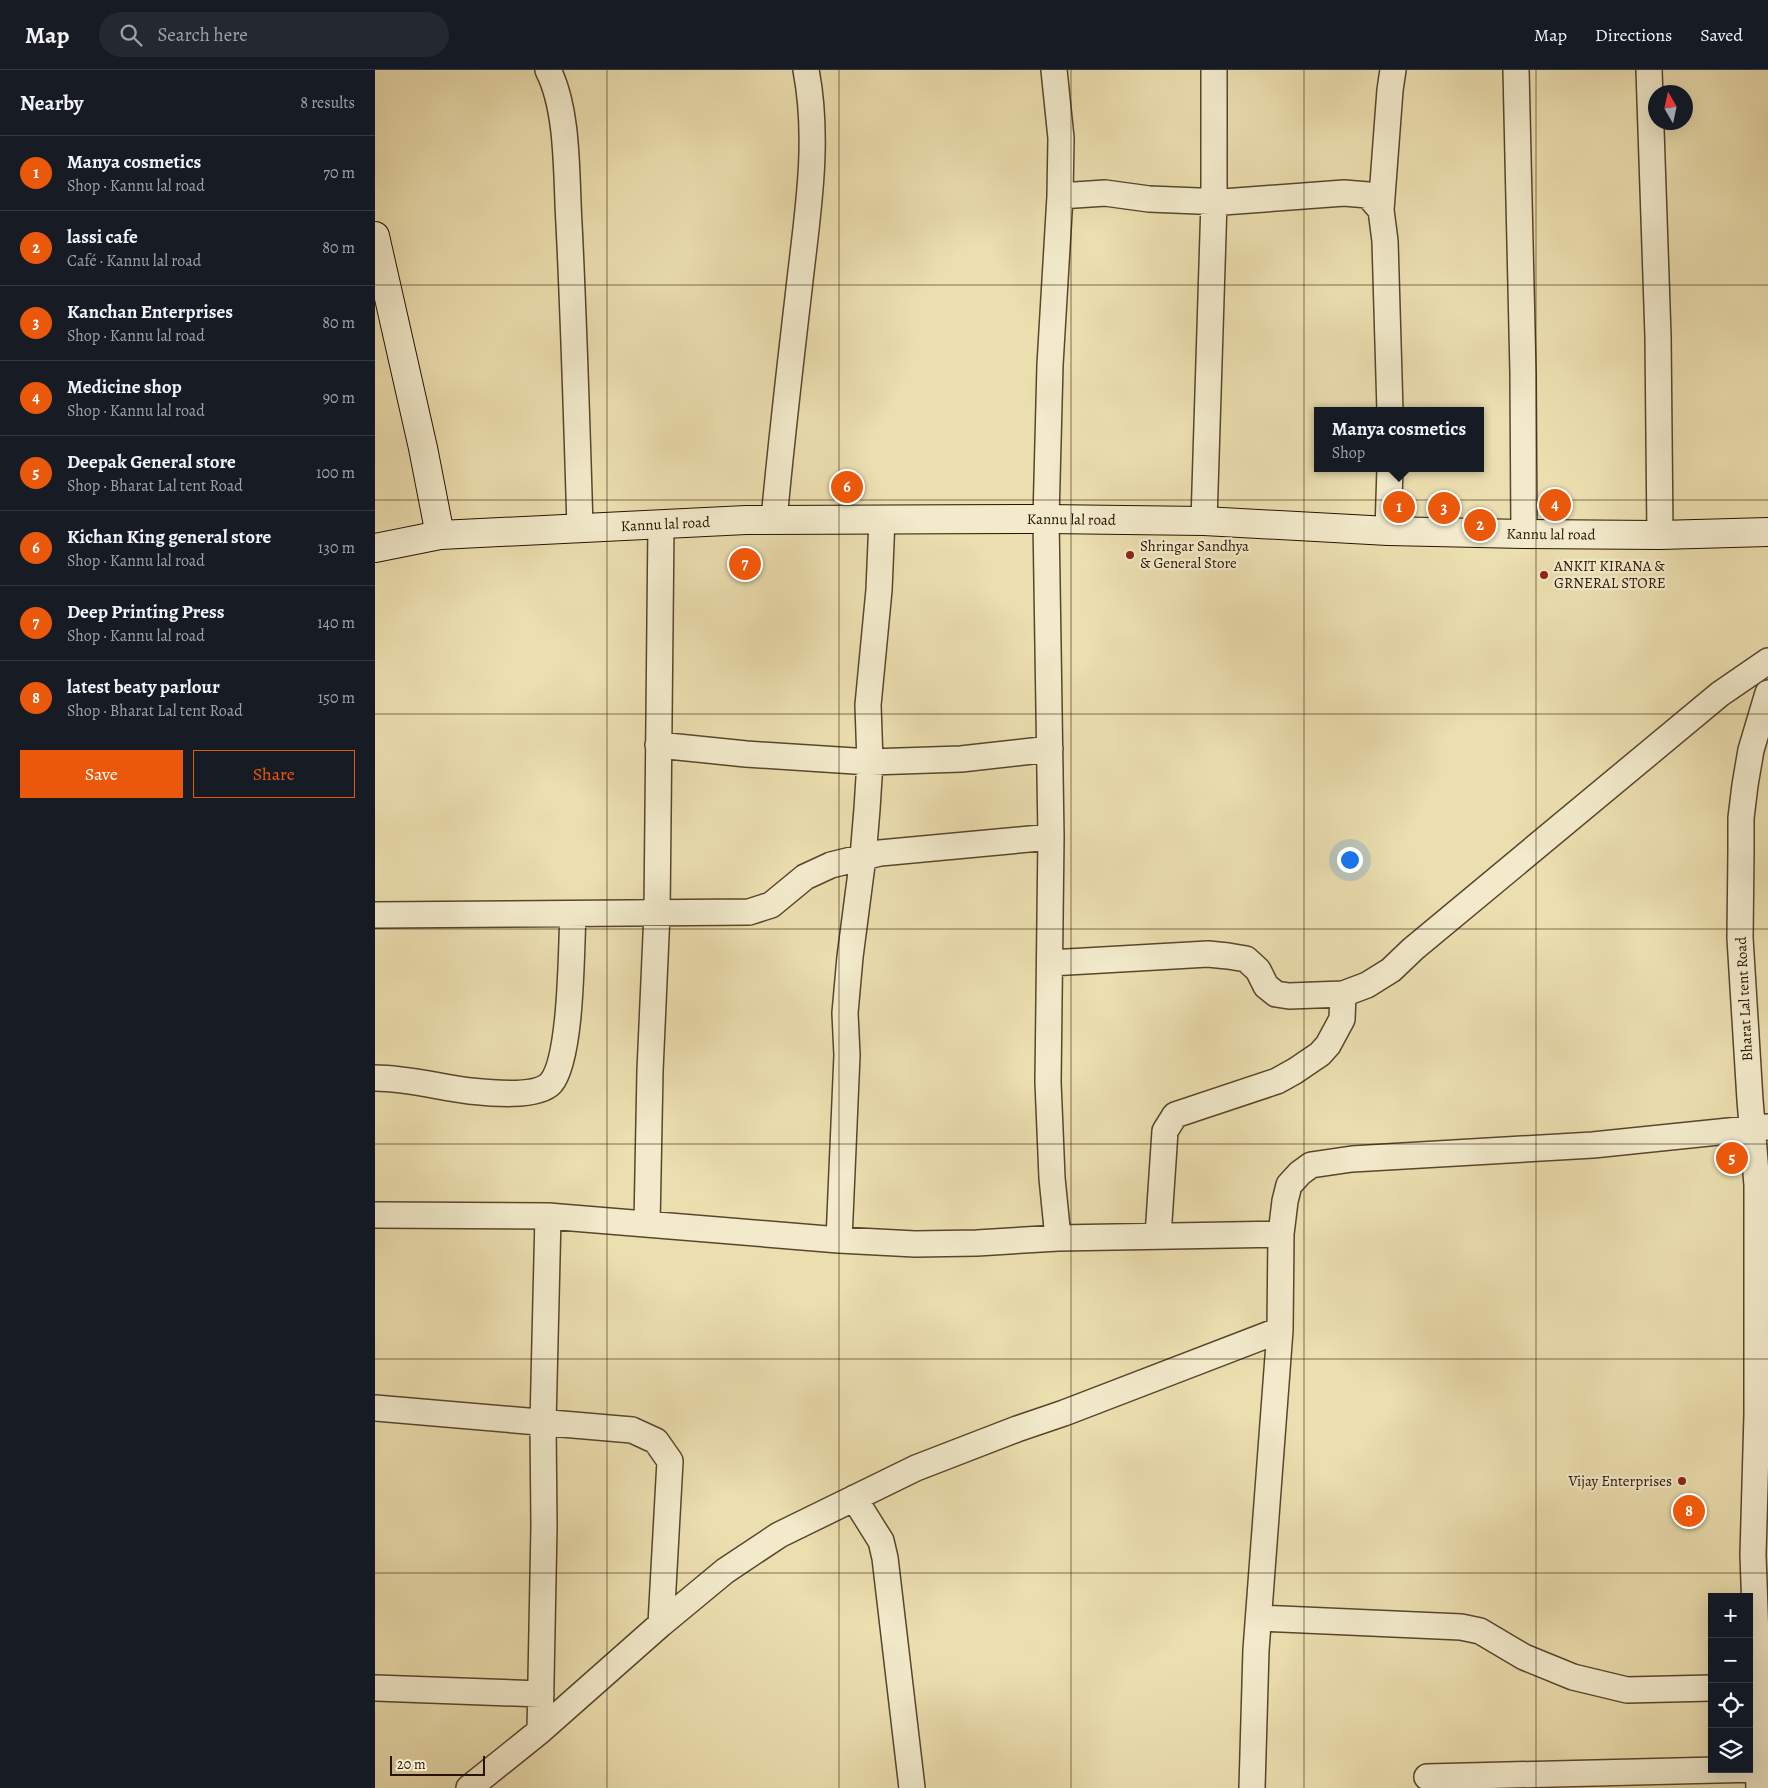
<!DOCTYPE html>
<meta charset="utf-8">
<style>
:root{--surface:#171b24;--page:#242831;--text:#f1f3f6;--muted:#9ea1a6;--line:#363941;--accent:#ea580c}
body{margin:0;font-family:Alegreya,serif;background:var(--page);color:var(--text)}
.controls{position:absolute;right:15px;bottom:15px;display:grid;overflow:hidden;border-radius:0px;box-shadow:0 5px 20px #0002}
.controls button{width:45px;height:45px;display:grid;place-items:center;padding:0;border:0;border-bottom:1px solid var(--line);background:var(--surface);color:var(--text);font:25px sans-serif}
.compass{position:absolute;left:1273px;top:15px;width:45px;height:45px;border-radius:50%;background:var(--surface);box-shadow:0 5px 20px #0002;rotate:351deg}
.scale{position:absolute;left:15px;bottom:12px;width:95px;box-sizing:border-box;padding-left:5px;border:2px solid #281300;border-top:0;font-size:14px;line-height:18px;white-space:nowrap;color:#281300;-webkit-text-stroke:4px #f2eacb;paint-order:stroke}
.you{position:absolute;left:974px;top:789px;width:18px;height:18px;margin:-12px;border:4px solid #fff;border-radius:50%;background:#1a73e8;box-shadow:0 0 0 8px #1a73e833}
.badge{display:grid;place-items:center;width:32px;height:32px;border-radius:50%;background:var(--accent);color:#fff;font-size:16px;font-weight:700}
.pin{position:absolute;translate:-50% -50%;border:2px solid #fff;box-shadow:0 1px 5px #0006}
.popup{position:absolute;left:939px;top:337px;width:170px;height:65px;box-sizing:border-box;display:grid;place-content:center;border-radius:0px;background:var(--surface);filter:drop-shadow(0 1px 4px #0005);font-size:16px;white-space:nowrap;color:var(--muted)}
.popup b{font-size:19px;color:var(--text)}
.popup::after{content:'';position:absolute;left:50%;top:100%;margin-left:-10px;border:10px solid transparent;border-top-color:var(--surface)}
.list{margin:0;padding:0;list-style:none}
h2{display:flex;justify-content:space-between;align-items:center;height:65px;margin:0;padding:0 20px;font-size:21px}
h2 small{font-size:16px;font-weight:400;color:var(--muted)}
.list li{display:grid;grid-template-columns:32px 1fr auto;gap:15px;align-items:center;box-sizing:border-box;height:75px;padding:0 20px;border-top:1px solid var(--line)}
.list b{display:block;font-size:19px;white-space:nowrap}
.list p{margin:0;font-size:16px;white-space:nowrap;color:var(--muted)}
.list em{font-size:16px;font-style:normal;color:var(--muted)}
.actions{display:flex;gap:10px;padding:15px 20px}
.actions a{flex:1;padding:11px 0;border:1px solid var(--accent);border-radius:0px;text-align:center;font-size:18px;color:var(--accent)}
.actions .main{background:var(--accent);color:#fff}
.icon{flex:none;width:28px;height:28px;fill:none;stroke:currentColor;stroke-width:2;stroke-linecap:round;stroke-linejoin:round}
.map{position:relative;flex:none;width:1393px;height:1718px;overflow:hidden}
header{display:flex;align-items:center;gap:30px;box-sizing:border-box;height:70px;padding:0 25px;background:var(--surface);border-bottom:1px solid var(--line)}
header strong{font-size:24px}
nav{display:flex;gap:28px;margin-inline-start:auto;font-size:18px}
.search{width:350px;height:45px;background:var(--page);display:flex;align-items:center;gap:12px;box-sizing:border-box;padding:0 18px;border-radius:28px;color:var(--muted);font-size:19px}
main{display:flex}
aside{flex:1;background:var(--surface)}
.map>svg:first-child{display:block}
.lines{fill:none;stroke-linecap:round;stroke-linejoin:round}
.street-casing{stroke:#59462c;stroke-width:28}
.secondary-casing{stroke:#281300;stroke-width:30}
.street{stroke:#f2eacb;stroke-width:25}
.secondary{stroke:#f2eacb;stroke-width:28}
.grid{fill:none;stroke:#281300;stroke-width:1;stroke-opacity:0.55}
.poi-dot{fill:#8f2418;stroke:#f2eacb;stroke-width:2}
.labels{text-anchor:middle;stroke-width:4.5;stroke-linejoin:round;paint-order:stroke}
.street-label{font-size:15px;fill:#281300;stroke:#f2eacb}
.poi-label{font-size:15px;fill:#281300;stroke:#f2eacb;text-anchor:start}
</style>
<header>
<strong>Map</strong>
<div class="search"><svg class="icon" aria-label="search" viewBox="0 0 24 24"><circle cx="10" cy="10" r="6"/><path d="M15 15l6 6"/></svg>Search here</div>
<nav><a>Map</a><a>Directions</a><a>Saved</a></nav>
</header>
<main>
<aside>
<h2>Nearby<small>8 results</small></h2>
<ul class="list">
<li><span class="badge">1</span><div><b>Manya cosmetics</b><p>Shop · Kannu lal road</p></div><em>70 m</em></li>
<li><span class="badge">2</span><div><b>lassi cafe</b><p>Café · Kannu lal road</p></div><em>80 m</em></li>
<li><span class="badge">3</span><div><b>Kanchan Enterprises</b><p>Shop · Kannu lal road</p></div><em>80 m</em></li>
<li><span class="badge">4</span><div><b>Medicine shop</b><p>Shop · Kannu lal road</p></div><em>90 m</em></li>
<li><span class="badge">5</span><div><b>Deepak General store</b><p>Shop · Bharat Lal tent Road</p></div><em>100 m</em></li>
<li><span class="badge">6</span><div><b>Kichan King general store</b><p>Shop · Kannu lal road</p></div><em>130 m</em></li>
<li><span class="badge">7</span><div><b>Deep Printing Press</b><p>Shop · Kannu lal road</p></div><em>140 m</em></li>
<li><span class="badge">8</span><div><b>latest beaty parlour</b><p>Shop · Bharat Lal tent Road</p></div><em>150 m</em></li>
</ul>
<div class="actions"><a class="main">Save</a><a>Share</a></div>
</aside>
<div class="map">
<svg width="1393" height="1718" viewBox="0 0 1393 1718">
<rect width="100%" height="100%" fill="#ebdeaf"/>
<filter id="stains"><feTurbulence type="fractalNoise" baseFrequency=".004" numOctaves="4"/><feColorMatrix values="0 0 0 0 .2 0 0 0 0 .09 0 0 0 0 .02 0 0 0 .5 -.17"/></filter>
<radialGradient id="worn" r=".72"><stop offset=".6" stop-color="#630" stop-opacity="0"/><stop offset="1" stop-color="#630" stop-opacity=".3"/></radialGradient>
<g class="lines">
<g class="street-casing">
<path id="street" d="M 173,0 C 194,41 191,107 194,154 C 199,255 202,356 205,458
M 679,0 L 686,68 L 685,126 L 675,295 L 671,449 L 676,767 L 673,1012 L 677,1108 L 683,1168
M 1141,0 L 1148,303 L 1149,464
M 1274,0 L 1283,266 L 1285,465
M 685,126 L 730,123 L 774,129 L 848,132 L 969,123 L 993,125 L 1006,140 L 1010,171 L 1015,341
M 1006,140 L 1015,20 L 1018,0
M 399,450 C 406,373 415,296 424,219 C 432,146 445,73 431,0
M 829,451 L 839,132 L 839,0
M 1013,461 L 1015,398
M 283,675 L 371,684 L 495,692 L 586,689 L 675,679
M 0,845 L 374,842 L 396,835 L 430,807 L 456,795 L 505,783 L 676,767
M 675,893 L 833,884 L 853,886 L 871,889 L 883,900 L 891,916 L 901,924 L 914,926 L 968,924 L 992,915 L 1016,900 L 1038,879 L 1345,624 L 1393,591
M 0,1008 C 32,1008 63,1017 95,1021 C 114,1023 162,1028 176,1013 C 197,988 196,879 198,844
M 0,1145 L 173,1146 L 464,1170 L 540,1174 L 602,1173 L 683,1168 L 906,1164
M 272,1154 L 275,1001 L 282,843 L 286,454
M 783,1166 L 790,1061 L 800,1045 L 902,1011 L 920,1001 L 945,984 L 953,975 L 967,949 L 968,924
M 464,1170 L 472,985 L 470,943 L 475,887 L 488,787 L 492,739 L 495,692 L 493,635 L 504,520 L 507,449
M 0,1338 L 257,1360 L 281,1371 L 295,1391 L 286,1554
M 479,1428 L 506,1471 L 510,1488 L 537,1718
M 884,1548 L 1086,1557 L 1105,1561 L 1149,1587 L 1198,1607 L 1252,1620 L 1337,1618
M 0,1618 L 166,1624
M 165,1661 L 169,1456 L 168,1353 L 173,1146
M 1052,1707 L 1383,1699
M 94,1718 L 165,1661 L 286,1554 L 350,1501 L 404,1465 L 541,1398 L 642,1359 L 689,1343 L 905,1260
M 877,1718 L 881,1580 L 905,1260 L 906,1164 L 910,1131 L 914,1115 L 925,1103 L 936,1095 L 977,1089 L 1218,1075 L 1393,1057
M 1384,1718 L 1382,1668 L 1382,1595 L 1378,1485 L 1382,1345 L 1382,1115 L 1375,1030 L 1365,868 L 1366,780 L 1366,748 L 1370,715 L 1376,680 L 1393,623"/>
</g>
<g class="secondary-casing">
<g id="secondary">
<path d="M 0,166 L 48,378 L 65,465"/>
<path id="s1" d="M 0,478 L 65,465 L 371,450 L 671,449 L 829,451 L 1013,461 L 1149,464 L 1285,465 L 1393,462"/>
</g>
</g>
<use href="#street" class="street"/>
<use href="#secondary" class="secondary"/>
</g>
<path class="grid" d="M 232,0 L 232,1718M 464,0 L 464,1718M 696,0 L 696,1718M 929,0 L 929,1718M 1161,0 L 1161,1718M 0,215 L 1393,215M 0,430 L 1393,430M 0,644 L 1393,644M 0,859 L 1393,859M 0,1074 L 1393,1074M 0,1289 L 1393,1289M 0,1503 L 1393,1503"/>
<g class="poi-dot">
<circle cx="755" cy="485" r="5"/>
<circle cx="1169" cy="505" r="5"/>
<circle cx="1307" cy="1411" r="5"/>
</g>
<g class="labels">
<g class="street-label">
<text dy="5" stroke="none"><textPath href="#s1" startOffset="698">Kannu lal road</textPath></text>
<text dy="5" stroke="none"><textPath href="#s1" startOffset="292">Kannu lal road</textPath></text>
<text dy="5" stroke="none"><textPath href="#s1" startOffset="1178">Kannu lal road</textPath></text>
<text transform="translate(1369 929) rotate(-93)" y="5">Bharat Lal tent Road</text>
</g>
<g class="poi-label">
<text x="765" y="481">Shringar Sandhya<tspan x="765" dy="17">&amp; General Store</tspan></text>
<text x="1179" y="501">ANKIT KIRANA &amp;<tspan x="1179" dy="17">GRNERAL STORE</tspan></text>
<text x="1297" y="1416" text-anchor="end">Vijay Enterprises</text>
</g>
</g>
<rect width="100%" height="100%" filter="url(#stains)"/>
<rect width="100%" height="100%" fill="url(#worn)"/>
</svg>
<div class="controls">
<button>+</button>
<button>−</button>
<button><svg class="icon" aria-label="locate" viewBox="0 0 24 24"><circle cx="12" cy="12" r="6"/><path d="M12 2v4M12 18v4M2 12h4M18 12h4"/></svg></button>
<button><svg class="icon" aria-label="layers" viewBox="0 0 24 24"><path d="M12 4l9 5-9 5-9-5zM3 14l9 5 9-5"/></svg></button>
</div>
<svg class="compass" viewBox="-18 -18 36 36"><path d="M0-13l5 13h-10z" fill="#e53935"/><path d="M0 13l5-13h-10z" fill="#9ea1a6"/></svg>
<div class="scale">20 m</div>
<div class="you"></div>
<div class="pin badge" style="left:1024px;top:437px">1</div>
<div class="popup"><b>Manya cosmetics</b>Shop</div>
<div class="pin badge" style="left:1105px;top:455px">2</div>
<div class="pin badge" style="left:1069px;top:438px">3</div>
<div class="pin badge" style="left:1180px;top:435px">4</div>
<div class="pin badge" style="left:1357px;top:1088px">5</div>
<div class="pin badge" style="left:472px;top:417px">6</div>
<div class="pin badge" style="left:370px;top:494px">7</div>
<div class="pin badge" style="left:1314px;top:1441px">8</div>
</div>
</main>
